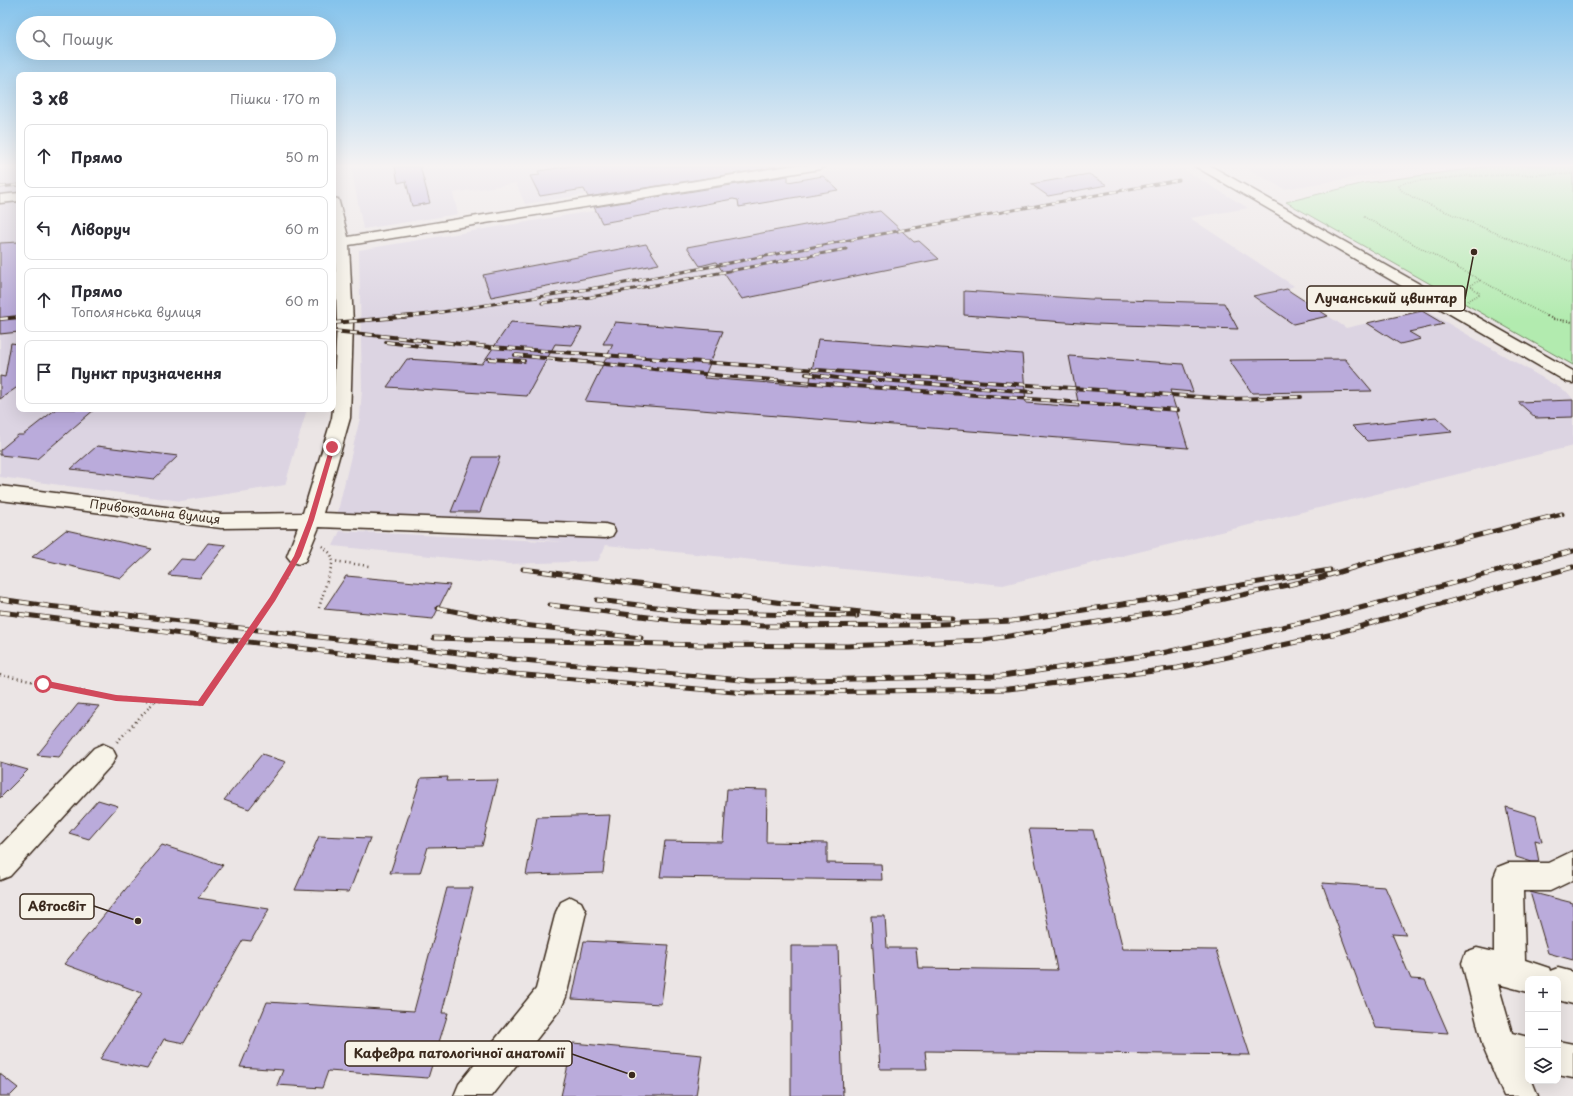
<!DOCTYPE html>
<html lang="uk">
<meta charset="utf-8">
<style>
:root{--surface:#fff;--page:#f2f2f3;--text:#2b2b33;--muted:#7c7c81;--line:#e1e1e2}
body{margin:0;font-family:"Playpen Sans",sans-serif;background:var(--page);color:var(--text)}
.controls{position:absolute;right:12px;bottom:12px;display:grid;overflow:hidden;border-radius:8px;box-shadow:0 4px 16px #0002}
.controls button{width:36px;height:36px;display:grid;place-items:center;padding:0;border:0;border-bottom:1px solid var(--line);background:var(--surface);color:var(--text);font:20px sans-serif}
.stop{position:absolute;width:12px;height:12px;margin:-9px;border:3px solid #d1495b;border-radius:50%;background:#fff}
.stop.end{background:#d1495b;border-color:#fff;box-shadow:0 1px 4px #0008}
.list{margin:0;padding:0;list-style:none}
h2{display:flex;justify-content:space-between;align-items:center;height:52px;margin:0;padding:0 16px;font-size:17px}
h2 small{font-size:13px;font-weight:400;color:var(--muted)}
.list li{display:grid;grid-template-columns:26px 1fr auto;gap:12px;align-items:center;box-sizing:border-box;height:64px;margin:0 8px 8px;padding:0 8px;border:1px solid var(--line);border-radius:8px}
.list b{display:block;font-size:15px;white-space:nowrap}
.list p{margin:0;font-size:13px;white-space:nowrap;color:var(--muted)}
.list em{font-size:13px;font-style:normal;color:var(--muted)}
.icon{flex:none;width:22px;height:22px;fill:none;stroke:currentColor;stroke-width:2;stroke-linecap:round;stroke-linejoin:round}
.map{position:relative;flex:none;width:1573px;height:1096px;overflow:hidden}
.search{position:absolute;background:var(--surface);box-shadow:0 4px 16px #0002;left:16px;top:16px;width:320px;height:44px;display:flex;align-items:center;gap:10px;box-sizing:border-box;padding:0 14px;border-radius:22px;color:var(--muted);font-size:15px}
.panel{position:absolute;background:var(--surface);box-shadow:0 4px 16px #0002;left:16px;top:72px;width:320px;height:340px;border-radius:8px}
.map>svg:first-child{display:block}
.built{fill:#dcd4e2}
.green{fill:#b2ebaf;stroke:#768a66}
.building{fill:#baabdb;stroke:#3b2a1e}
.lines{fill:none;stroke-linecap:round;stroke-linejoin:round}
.minor-casing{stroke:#3b2a1e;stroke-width:3}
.path-far2{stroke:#3b2a1e;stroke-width:1.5;stroke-dasharray:0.5 2;stroke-linecap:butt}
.path-far1{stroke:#3b2a1e;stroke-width:2;stroke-dasharray:1 2.5;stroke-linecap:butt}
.path{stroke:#3b2a1e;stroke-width:2.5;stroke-dasharray:1 3.5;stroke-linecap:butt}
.minor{fill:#f7f3e8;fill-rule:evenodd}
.rail-far2-casing{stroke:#3b2a1e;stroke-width:3}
.rail-far1-casing{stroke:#3b2a1e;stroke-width:4}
.rail-casing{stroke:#3b2a1e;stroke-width:5}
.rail-far2{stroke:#f7f3e8;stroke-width:2;stroke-dasharray:6;stroke-linecap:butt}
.rail-far1{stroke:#f7f3e8;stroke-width:2.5;stroke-dasharray:8;stroke-linecap:butt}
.rail{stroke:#f7f3e8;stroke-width:3.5;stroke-dasharray:10;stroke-linecap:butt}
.path-bridge{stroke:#3b2a1e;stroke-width:2.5;stroke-dasharray:1 3.5;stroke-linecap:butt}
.route{fill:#d1495b}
.labels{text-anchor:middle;stroke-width:4;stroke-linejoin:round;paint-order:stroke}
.street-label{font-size:12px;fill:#3b2a1e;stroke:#f7f3e8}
.leader{fill:none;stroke:#3b2a1e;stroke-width:1.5}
.callout-dot{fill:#3b2a1e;stroke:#f7f3e8;stroke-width:1.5}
.callout{fill:#f7f3e8;stroke:#3b2a1e;stroke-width:1.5}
.callout-label{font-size:13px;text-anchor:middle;font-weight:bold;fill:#3b2a1e}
</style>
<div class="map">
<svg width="1573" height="1096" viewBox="0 0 1573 1096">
<rect width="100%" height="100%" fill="#ebe5e5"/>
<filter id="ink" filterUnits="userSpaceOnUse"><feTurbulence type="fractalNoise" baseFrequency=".025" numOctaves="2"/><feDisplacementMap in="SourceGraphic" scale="8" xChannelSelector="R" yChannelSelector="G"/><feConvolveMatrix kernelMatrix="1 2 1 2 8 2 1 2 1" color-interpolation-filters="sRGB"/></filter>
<g filter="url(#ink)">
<path class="built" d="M 0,165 L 19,165 L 19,409 L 307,409 L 285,485 L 181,501 L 0,477 Z
M 694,165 L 702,176 L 525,204 L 516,183 L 453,193 L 458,214 L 363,229 L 351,166 Z
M 868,165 L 1176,165 L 1248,208 L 1190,218 L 1294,286 L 1287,289 L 1295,294 L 1292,295 L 1313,310 L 1318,309 L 1346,328 L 1425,310 L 1567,392 L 1573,399 L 1573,446 L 1003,585 L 606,545 L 598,561 L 509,564 L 333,546 L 340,531 L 564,542 L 336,519 L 360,418 L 362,388 L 359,250 Z
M 1241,165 L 1432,165 L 1284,189 Z"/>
<path class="green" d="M 1499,165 L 1573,165 L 1573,365 L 1286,202 L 1365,183 Z"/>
<path class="building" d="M 395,166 L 420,166 L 430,203 L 412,206 L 406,181 L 398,183 Z
M 572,166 L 782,166 L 588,197 L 584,189 L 540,196 L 530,176 L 540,175 L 538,171 Z
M 1089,174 L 1107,185 L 1048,196 L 1031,184 Z
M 788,176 L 788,182 L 823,176 L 838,190 L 739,207 L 738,200 L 733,199 L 602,223 L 594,207 Z
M 880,211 L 914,242 L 919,241 L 939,259 L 742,299 L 716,262 L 700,266 L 687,247 Z
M 19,242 L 19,332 L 0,334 L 0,243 Z
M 646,244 L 659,264 L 491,297 L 483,275 Z
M 1287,289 L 1291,292 L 1328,316 L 1293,324 L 1253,296 Z
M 964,291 L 1090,299 L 1224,303 L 1238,329 L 1095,324 L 964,315 Z
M 1422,311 L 1444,324 L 1409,332 L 1421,339 L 1400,344 L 1367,323 Z
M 511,322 L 582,328 L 572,345 L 555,344 L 527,396 L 387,387 L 407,359 L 482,364 Z
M 615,322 L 723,331 L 704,378 L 809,386 L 818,339 L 1022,354 L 1026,403 L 1079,407 L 1069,356 L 1183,364 L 1193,392 L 1170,390 L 1188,448 L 585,401 L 613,344 L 603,344 Z
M 11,343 L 19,344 L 19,386 L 0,399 L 0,376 L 5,377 Z
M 1345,359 L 1372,391 L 1252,393 L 1229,360 Z
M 1573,400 L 1573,417 L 1536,418 L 1518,402 Z
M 56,409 L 95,409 L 37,459 L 0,455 L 0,450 L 18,435 L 23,435 Z
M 1436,417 L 1452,432 L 1367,441 L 1352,426 Z
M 97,446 L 178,456 L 154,479 L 71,469 Z
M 473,457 L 500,457 L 480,512 L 451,512 Z
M 66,530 L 152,549 L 121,578 L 32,557 Z
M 208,543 L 226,545 L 200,578 L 168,575 L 181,559 L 195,560 Z
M 346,576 L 450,585 L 433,619 L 324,609 Z
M 78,704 L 99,706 L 59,757 L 37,755 Z
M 262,754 L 286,762 L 249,809 L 224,800 Z
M 0,762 L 28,770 L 0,798 Z
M 448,777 L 447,781 L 498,780 L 482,846 L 428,847 L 420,873 L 390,873 L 421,778 Z
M 727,789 L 767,790 L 766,842 L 827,843 L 827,863 L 881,864 L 882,880 L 660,877 L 665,841 L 723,842 Z
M 98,800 L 118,806 L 89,839 L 69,833 Z
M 1506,807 L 1536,816 L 1542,842 L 1535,840 L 1539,862 L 1532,862 L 1516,857 Z
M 610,815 L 603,873 L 526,875 L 537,817 Z
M 1029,829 L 1093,830 L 1123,949 L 1216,950 L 1250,1055 L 925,1051 L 927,1069 L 880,1069 L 871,916 L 885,916 L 887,948 L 916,948 L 918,968 L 1057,970 Z
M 319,836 L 370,838 L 349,892 L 295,890 Z
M 162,845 L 223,865 L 198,898 L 269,909 L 251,941 L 243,940 L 184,1043 L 164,1039 L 147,1069 L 100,1059 L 142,993 L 64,964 Z
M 1322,883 L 1385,887 L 1406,935 L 1392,934 L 1411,979 L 1425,980 L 1448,1033 L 1375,1028 Z
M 447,888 L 473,888 L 442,1013 L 448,1013 L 428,1078 L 328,1071 L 322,1088 L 277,1085 L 283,1070 L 240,1067 L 267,1002 L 414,1011 Z
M 1530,892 L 1573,903 L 1573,960 L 1548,953 Z
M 584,941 L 669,945 L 661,1004 L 572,999 Z
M 791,946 L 838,946 L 843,1096 L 791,1096 Z
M 573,1043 L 702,1055 L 696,1096 L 561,1096 Z
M 0,1074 L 18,1088 L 10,1096 L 0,1096 Z"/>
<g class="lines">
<g class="minor-casing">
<path id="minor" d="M 795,165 L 826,165 L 820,169 L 349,245 L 353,323 L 350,418 L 323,513 L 605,524 L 612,526 L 615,531 L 612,536 L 605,538 L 319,527 L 305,561 L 298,564 L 291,561 L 287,556 L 298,527 L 221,528 L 0,500 L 0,486 L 221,514 L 303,513 L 332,418 L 333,409 L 337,323 L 333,198 L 338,199 L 339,202 L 348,237 Z
M 1193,165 L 1209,165 L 1573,371 L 1573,383 L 1567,382 Z
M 19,193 L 19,201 L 0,203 L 0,195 Z
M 103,744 L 112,748 L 116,756 L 112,764 L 10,876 L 0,880 L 0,846 L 94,748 Z
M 1573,851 L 1573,880 L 1550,891 L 1523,891 L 1525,960 L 1549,968 L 1550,971 L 1558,968 L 1573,972 L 1573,1004 L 1558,1000 L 1558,979 L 1528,979 L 1528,992 L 1498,984 L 1512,1033 L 1528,1037 L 1528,1069 L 1526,1069 L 1528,1073 L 1528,1081 L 1532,1081 L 1538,1096 L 1504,1096 L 1483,1047 L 1462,963 L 1466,952 L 1477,948 L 1494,952 L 1494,877 L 1498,867 L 1508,863 L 1548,863 Z
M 571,897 L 581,902 L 586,912 L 566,997 L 561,1008 L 492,1096 L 454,1096 L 459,1084 L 536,989 L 556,912 L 561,902 Z
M 1558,1041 L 1573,1044 L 1573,1078 L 1558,1075 Z"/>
</g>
<path class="path-far2" d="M 1573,174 L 1468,176 L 1408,182 L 1398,185 L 1401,190 L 1414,198 L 1524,245 L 1573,262
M 1364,217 L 1548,317
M 1468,301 L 1480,294 L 1470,285 L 1481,280"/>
<path class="path-far1" d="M 1547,316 L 1553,319 L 1573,322"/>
<path class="path" d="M 322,546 L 331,554 L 333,561 L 369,566
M 273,599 L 289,571
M 319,608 L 333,561
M 0,675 L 116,698 L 200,704
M 117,742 L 154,702"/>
<use href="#minor" class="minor"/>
<g class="rail-far2-casing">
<path id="rail-far2" d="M 0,187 L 19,185
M 542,303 L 591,297 L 846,249
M 402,317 L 429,314 L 614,285 L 865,237 L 1179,180"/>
</g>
<g class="rail-far1-casing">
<path id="rail-far1" d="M 0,319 L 19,317
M 333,323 L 412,316
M 333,331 L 490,347 L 1228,399 L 1301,397
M 386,342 L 430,347
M 515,355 L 734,377 L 1178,410
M 489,359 L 524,361
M 806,374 L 869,382
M 869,379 L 1032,392"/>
</g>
<g class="rail-casing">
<path id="rail" d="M 523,569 L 806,606 L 907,617 L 952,618
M 0,599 L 48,606 L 512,659 L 752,681 L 1002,676 L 1162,653 L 1319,619 L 1573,551
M 597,600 L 706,613 L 857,616
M 550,605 L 681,621 L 763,626 L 917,625 L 1012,621 L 1188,594 L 1330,570
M 438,608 L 523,625 L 641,638
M 0,612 L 513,674 L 747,693 L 1008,689 L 1178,668 L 1333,634 L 1573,567
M 434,638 L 700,645 L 847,646 L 984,640 L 1174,610 L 1319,578 L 1369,563 L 1562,514"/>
</g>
<use href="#rail-far2" class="rail-far2"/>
<use href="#rail-far1" class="rail-far1"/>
<use href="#rail" class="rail"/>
<path class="path-bridge" d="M 200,704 L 273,599"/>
</g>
</g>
<linearGradient id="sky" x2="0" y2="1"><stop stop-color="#84c3ec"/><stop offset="0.52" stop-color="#f6f3f3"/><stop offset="1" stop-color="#f6f3f3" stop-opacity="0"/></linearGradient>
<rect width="1573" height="319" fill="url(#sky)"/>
<path class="route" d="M 332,445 L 335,447 L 314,520 L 301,556 L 275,601 L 203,706 L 116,701 L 41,686 L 41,681 L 43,680 L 116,695 L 198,701 L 270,597 L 294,556 L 308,520 L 330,447 Z"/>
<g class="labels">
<g class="street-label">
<text transform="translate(155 512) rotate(7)" y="4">Привокзальна вулиця</text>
</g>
</g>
<path class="leader" d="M1474 252L1465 299M138 921L94 906M632 1075L572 1054"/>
<g class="callout-dot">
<circle cx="1474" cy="252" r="4"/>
<circle cx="138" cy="921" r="4"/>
<circle cx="632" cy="1075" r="4"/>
</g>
<g class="callout">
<rect x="1307" y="286" width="158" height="25" rx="4"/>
<rect x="20" y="894" width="74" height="25" rx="4"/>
<rect x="345" y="1041" width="227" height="25" rx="4"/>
</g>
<g class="callout-label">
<text x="1386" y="303">Лучанський цвинтар</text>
<text x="57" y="911">Автосвіт</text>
<text x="459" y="1058">Кафедра патологічної анатомії</text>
</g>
</svg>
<div class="controls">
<button>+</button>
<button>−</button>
<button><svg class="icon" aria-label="layers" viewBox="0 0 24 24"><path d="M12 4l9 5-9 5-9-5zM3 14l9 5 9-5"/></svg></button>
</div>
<div class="stop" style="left:43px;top:684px"></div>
<div class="stop end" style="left:332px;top:447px"></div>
<div class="search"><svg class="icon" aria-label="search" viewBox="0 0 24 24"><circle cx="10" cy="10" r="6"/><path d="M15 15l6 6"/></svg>Пошук</div>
<section class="panel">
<h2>3 хв<small>Пішки · 170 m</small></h2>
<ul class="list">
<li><svg class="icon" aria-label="ahead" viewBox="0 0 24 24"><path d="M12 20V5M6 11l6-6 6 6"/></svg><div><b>Прямо</b></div><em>50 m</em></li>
<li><svg class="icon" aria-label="left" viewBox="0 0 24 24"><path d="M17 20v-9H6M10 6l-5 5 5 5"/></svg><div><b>Ліворуч</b></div><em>60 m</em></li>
<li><svg class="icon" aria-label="ahead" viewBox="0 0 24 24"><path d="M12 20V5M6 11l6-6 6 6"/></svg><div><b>Прямо</b><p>Тополянська вулиця</p></div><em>60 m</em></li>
<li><svg class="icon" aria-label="arrive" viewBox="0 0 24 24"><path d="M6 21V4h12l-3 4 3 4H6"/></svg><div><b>Пункт призначення</b></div></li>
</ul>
</section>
</div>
